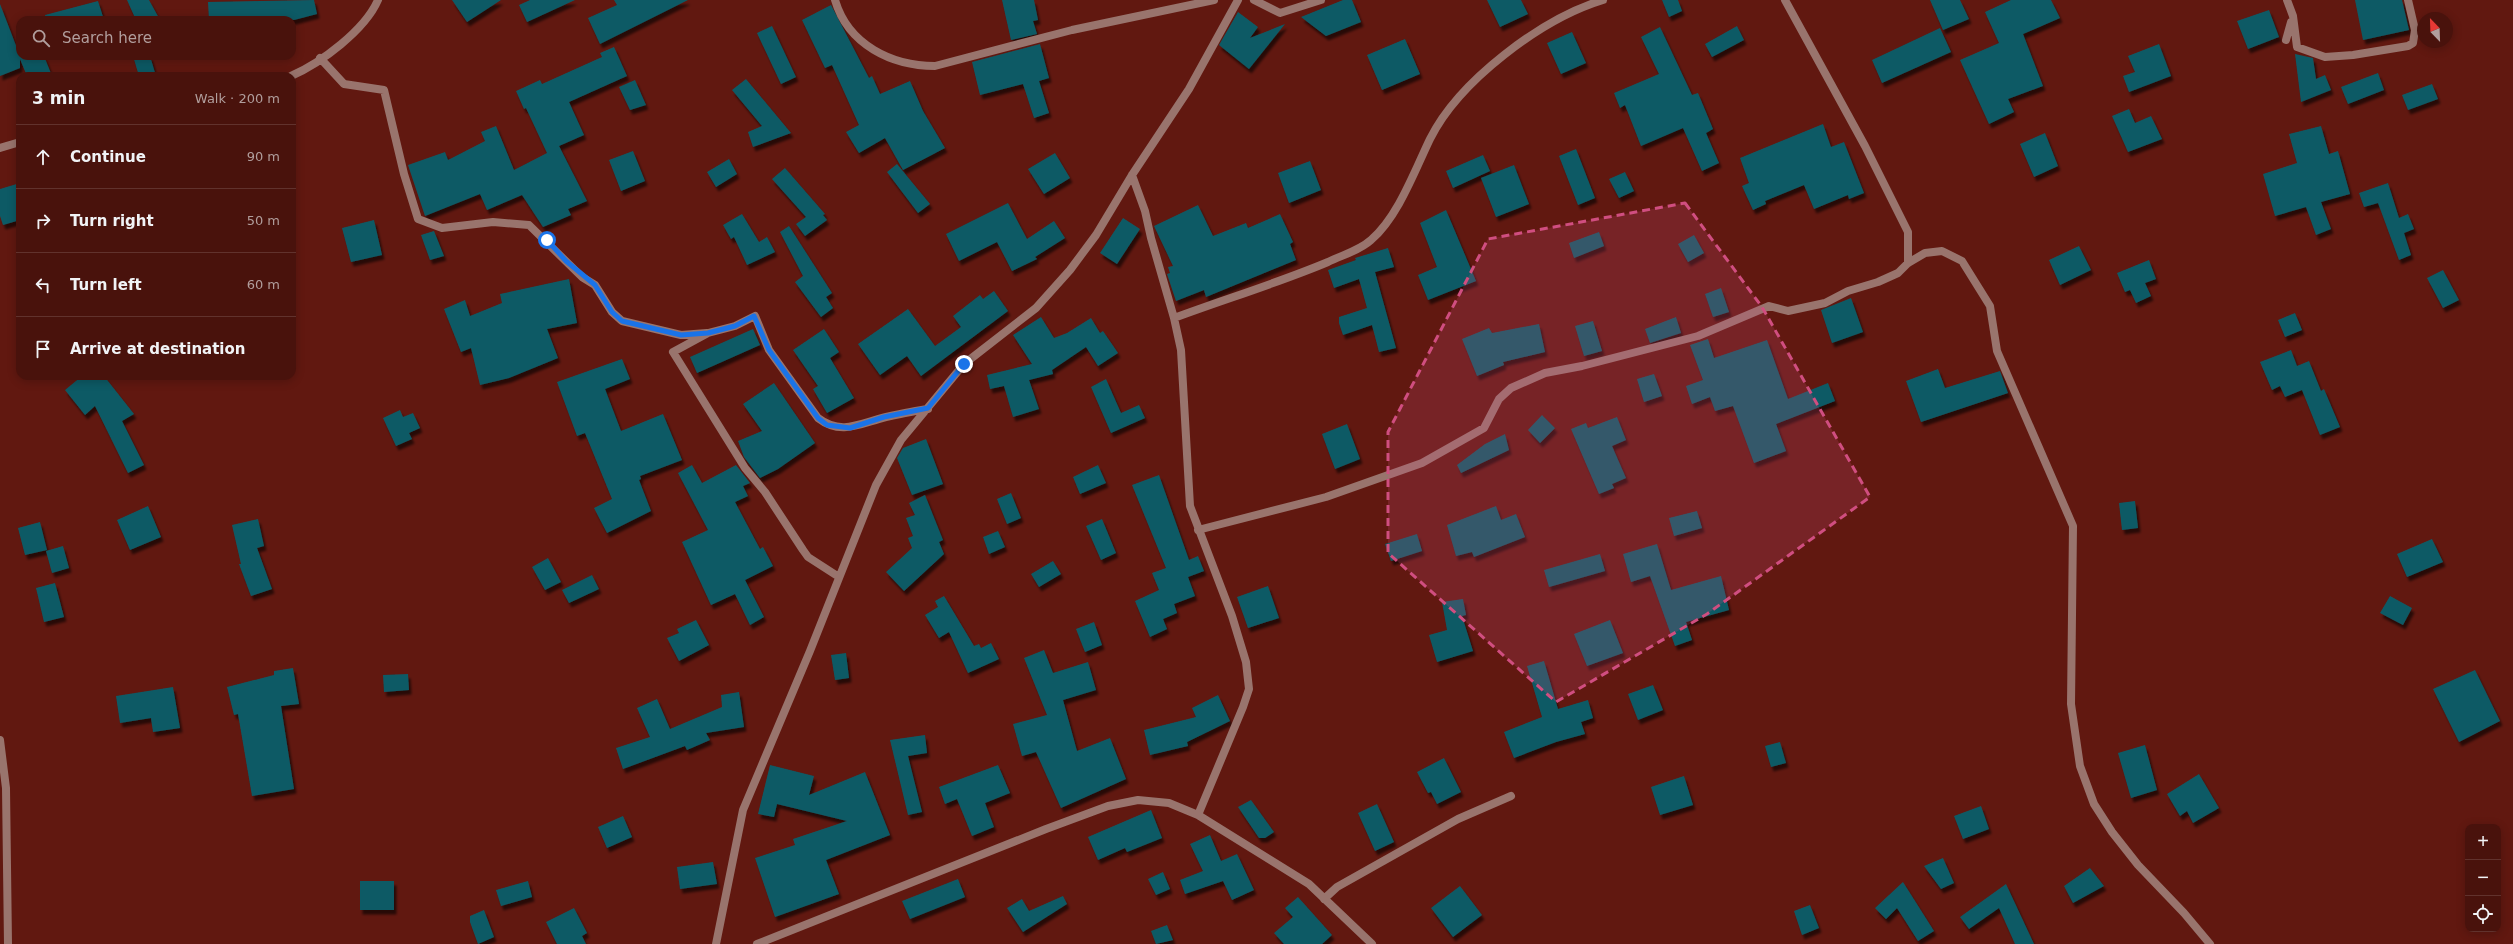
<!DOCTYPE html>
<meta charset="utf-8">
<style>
:root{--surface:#49120c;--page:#53201a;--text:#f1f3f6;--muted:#b19e9d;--line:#61322d}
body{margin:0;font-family:"DejaVu Sans",sans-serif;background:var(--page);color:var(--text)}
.controls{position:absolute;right:12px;bottom:12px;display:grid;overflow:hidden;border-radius:8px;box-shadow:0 2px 10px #0003}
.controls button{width:36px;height:36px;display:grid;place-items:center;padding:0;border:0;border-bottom:1px solid var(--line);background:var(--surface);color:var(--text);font:20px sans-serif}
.compass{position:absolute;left:2417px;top:12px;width:36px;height:36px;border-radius:50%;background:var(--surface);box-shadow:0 2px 10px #0003;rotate:337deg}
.stop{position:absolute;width:12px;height:12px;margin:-9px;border:3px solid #1a73e8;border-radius:50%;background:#fff}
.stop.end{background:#1a73e8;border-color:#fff;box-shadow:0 1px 4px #0008}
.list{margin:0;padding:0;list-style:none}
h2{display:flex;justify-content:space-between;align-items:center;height:52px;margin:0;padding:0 16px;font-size:17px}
h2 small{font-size:13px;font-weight:400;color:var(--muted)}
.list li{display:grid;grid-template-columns:26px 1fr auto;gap:12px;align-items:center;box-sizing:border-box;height:64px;padding:0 16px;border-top:1px solid var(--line)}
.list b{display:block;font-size:15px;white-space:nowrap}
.list em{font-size:13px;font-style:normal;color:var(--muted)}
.icon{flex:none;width:22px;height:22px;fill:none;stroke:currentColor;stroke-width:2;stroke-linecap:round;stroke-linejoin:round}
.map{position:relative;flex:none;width:2513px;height:944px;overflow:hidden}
.search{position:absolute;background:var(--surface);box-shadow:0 2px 10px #0003;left:16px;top:16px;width:280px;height:44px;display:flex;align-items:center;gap:10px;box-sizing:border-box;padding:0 14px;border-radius:12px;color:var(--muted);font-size:15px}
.panel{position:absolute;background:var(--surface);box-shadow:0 2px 10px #0003;left:16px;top:72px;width:280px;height:308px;border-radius:12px}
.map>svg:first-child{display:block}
.building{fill:#0e5a65;filter:url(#shadow)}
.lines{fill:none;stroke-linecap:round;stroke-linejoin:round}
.street{stroke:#99746d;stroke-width:8}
.route{stroke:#1a73e8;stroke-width:5}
.marked{fill:#d04e80;fill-opacity:0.2;stroke:#d04e80;stroke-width:3;stroke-dasharray:8 5;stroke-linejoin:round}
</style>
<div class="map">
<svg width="2513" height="944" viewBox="0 0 2513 944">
<defs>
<filter id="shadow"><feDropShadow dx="2.5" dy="4.5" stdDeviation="1" flood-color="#0009"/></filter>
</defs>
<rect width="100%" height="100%" fill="#611810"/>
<path class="building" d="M 127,0 L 149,0 L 160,20 L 136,20 Z
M 314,0 L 317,14 L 294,20 L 209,20 L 208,2 Z
M 452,0 L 501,0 L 467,22 Z
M 530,0 L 575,0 L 527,22 L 519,5 Z
M 614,0 L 688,0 L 600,44 L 588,18 L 617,5 Z
M 1002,0 L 1034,0 L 1038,20 L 1033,21 L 1037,34 L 1011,40 Z
M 1343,0 L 1352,0 L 1361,22 L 1326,36 L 1301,17 Z
M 1487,0 L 1521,0 L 1528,14 L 1500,27 Z
M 1662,0 L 1678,0 L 1682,11 L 1669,17 Z
M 1930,0 L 1960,0 L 1969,19 L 1943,30 Z
M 2011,0 L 2051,0 L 2060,18 L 2023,34 L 2043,86 L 2008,99 L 2014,112 L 1989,124 L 1960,60 L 1999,43 L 1985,12 Z
M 2355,0 L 2402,0 L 2409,30 L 2363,40 Z
M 98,1 L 104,20 L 46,20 L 45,15 Z
M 0,4 L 20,56 L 44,56 L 52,76 L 27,76 L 20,59 L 20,68 L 0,76 Z
M 831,5 L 869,78 L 872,76 L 880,94 L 910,81 L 923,111 L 945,148 L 903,170 L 885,138 L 859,153 L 846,132 L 859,125 L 832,65 L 825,68 L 802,20 Z
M 2269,10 L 2279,37 L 2248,49 L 2237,21 Z
M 1238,12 L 1258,27 L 1250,38 L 1285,24 L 1249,69 L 1219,45 Z
M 772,26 L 796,77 L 781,84 L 757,33 Z
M 1737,26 L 1744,40 L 1712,57 L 1705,44 Z
M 1660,27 L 1692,95 L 1698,93 L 1713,129 L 1706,133 L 1719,163 L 1702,171 L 1683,128 L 1641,146 L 1625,105 L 1620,108 L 1614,93 L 1659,74 L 1641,37 Z
M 1940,28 L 1951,52 L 1882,83 L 1872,60 Z
M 1572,32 L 1586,63 L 1561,74 L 1547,43 Z
M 1405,39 L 1420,74 L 1382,90 L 1367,55 Z
M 1040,44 L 1049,78 L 1039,81 L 1049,113 L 1034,118 L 1023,84 L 980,95 L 972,62 Z
M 2159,44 L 2171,76 L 2129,92 L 2123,76 L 2135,72 L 2128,56 Z
M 614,47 L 627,76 L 569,102 L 584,135 L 559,146 L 587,201 L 568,209 L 571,215 L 543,227 L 522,195 L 487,210 L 480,194 L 425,216 L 408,165 L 445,152 L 448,160 L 485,141 L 481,132 L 496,126 L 514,170 L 547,153 L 526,108 L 524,109 L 516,91 L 540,80 L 542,84 L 602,57 L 600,53 Z
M 2295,54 L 2313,58 L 2316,79 L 2325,75 L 2331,90 L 2301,102 Z
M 133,56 L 150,56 L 156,76 L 139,76 Z
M 2378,73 L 2384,90 L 2348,104 L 2341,87 Z
M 746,79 L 791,133 L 753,147 L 748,132 L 762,126 L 732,90 Z
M 635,80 L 646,105 L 630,110 L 619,87 Z
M 2432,84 L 2438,99 L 2408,110 L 2402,95 Z
M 2129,109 L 2135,123 L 2151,116 L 2162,139 L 2128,152 L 2112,116 Z
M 1823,124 L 1831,147 L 1844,142 L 1864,193 L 1849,199 L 1848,195 L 1814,209 L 1804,185 L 1765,201 L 1766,204 L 1753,210 L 1742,186 L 1749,183 L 1740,158 Z
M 2321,126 L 2329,154 L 2338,151 L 2350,194 L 2321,202 L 2331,229 L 2316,235 L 2306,207 L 2275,216 L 2263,174 L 2297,163 L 2289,134 Z
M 2045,133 L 2058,166 L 2034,177 L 2020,144 Z
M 1576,149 L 1595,198 L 1578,205 L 1559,156 Z
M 633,151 L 645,181 L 621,191 L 609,160 Z
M 1055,153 L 1070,178 L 1044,194 L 1028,169 Z
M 1483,155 L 1490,171 L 1453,188 L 1446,171 Z
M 729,159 L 737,174 L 716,187 L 707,172 Z
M 1310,161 L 1321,190 L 1289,203 L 1278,173 Z
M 897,164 L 930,204 L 918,213 L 887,172 Z
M 1514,165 L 1529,204 L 1496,217 L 1481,178 Z
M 785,168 L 825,214 L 823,215 L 827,220 L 805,236 L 796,224 L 806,217 L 772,179 Z
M 1625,172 L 1634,191 L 1619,198 L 1609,179 Z
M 20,183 L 20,220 L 3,225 L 0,216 L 0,189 Z
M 2388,183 L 2399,218 L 2408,214 L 2414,229 L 2404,233 L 2411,255 L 2399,260 L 2378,203 L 2364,207 L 2359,193 Z
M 1008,203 L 1027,239 L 1054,221 L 1065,238 L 1035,257 L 1037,259 L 1012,271 L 997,242 L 959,261 L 946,234 Z
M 1198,205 L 1213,236 L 1246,223 L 1248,228 L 1280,214 L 1293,242 L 1290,244 L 1296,260 L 1206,297 L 1204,290 L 1176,301 L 1167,274 L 1170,273 L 1168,267 L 1173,266 L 1154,226 Z
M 1446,210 L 1476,281 L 1428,300 L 1418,275 L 1437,267 L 1420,223 Z
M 742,214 L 759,242 L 767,237 L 775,252 L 747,265 L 734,237 L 731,239 L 723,225 Z
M 1123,218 L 1140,229 L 1117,264 L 1100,253 Z
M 374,220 L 382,255 L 351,262 L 342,228 Z
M 789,226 L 832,293 L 826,297 L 833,308 L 821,317 L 795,282 L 803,276 L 780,232 Z
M 434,231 L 444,256 L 430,260 L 421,235 Z
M 1599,232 L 1604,246 L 1574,258 L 1569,243 Z
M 1694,235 L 1704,253 L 1688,262 L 1678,244 Z
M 2079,246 L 2091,270 L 2060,285 L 2049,260 Z
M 1388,248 L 1394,267 L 1375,272 L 1396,348 L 1379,352 L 1372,325 L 1343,335 L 1339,323 L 1339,317 L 1367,308 L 1359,279 L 1334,288 L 1328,270 L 1356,260 L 1355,258 Z
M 2149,260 L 2156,279 L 2145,283 L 2151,296 L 2136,303 L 2130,290 L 2125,292 L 2117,273 Z
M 2443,270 L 2459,300 L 2443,308 L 2427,278 Z
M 569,279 L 577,323 L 547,329 L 558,358 L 509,378 L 480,385 L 471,348 L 461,352 L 444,309 L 465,300 L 470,316 L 502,303 L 500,294 Z
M 1721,288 L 1729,312 L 1713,317 L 1705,294 Z
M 994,291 L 1008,311 L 921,376 L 907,356 L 880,375 L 858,344 L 908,309 L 935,346 L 961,327 L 953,316 L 980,295 L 983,299 Z
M 1851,298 L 1863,332 L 1832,343 L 1821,310 Z
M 2295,313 L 2302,330 L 2285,337 L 2278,320 Z
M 1041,317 L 1054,338 L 1067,333 L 1091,318 L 1100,333 L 1103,331 L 1118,353 L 1098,366 L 1086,347 L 1052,370 L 1053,374 L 1029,380 L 1039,409 L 1013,417 L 1004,386 L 990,389 L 987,375 L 1032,364 L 1013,335 Z
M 1676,317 L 1681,333 L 1650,343 L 1645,329 Z
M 1593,321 L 1602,351 L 1584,356 L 1575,326 Z
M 1539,324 L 1545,352 L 1503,362 L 1504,365 L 1477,376 L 1462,339 L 1489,328 L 1492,333 Z
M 753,329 L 760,345 L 697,373 L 690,357 Z
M 824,329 L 839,352 L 830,358 L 854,398 L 827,413 L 813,389 L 818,386 L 793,350 Z
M 1708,339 L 1714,358 L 1767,340 L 1788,399 L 1828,383 L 1835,401 L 1776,424 L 1786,451 L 1754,463 L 1733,406 L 1715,411 L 1710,397 L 1692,404 L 1686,386 L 1703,380 L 1690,345 Z
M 2291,350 L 2297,366 L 2309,361 L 2321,391 L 2324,389 L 2340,427 L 2320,435 L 2302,390 L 2285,397 L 2280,386 L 2272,390 L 2260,362 Z
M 622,359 L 630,379 L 605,389 L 621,431 L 663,414 L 682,460 L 640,476 L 641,479 L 639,480 L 651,511 L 607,533 L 594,508 L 612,499 L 585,433 L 577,436 L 557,382 Z
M 1938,369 L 1945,388 L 2000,371 L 2008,393 L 1921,422 L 1906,381 Z
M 1654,374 L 1662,396 L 1644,402 L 1637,379 Z
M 82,376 L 104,376 L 134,414 L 122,421 L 144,465 L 128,473 L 95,406 L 85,415 L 65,390 Z
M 1106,379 L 1121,413 L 1139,405 L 1145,418 L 1111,433 L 1091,387 Z
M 774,383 L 815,443 L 778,469 L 760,478 L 744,457 L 738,441 L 762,431 L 743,404 Z
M 400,410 L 403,417 L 413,413 L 420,428 L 409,433 L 412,439 L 396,446 L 383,418 Z
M 1542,415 L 1555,428 L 1540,443 L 1528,430 Z
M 1617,417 L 1626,440 L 1612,446 L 1626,478 L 1612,484 L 1614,488 L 1599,494 L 1571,429 L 1586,423 L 1588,428 Z
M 1347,424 L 1360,459 L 1335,469 L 1322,434 Z
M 1505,434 L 1509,450 L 1461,473 L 1457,465 L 1485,444 Z
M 926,439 L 943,484 L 912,495 L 897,458 L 903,448 Z
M 692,465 L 702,483 L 736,465 L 750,483 L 743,486 L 748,496 L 735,502 L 760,549 L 763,547 L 773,566 L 745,580 L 764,617 L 750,625 L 735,594 L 711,605 L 682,542 L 708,530 L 678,473 Z
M 1098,465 L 1106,483 L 1080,494 L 1073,477 Z
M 1159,475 L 1189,560 L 1198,556 L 1204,571 L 1188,577 L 1195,596 L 1174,604 L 1177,613 L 1163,619 L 1167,629 L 1150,637 L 1135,601 L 1159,590 L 1152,573 L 1166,568 L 1132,485 Z
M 1011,493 L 1021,518 L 1007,524 L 997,499 Z
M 925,495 L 943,540 L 939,542 L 944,554 L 904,591 L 886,572 L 912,548 L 908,538 L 913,536 L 906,518 L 915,515 L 909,503 Z
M 2135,501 L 2138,528 L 2122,530 L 2119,503 Z
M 148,506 L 161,537 L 130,550 L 117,520 Z
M 1496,506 L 1501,520 L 1516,514 L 1525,537 L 1474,557 L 1472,552 L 1456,556 L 1447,525 Z
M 1697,511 L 1702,528 L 1674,536 L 1669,518 Z
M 258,519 L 264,546 L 257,548 L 272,589 L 251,596 L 239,564 L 241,564 L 232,525 Z
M 1102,519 L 1116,553 L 1101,560 L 1086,526 Z
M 40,522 L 47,550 L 25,555 L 18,528 Z
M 998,531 L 1005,547 L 989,554 L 983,537 Z
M 1417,534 L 1422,551 L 1391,561 L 1385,544 Z
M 2432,539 L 2443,562 L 2407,577 L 2397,554 Z
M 1657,544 L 1671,590 L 1721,576 L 1729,610 L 1686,622 L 1692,640 L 1675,646 L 1650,576 L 1631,582 L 1623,554 Z
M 63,546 L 69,568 L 52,573 L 46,551 Z
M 1600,554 L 1605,571 L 1549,587 L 1544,570 Z
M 548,558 L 561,582 L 545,590 L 532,567 Z
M 1053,561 L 1061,574 L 1039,587 L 1031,574 Z
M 592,575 L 599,589 L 569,603 L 562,590 Z
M 55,583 L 64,617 L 44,622 L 36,588 Z
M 1268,586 L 1279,618 L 1248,628 L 1237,597 Z
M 944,596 L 974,646 L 979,644 L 981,648 L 991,643 L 999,659 L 968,673 L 949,632 L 939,638 L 925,615 L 938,607 L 935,601 Z
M 2390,596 L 2412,608 L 2403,625 L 2380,613 Z
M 1463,599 L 1466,615 L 1462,616 L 1473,651 L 1437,662 L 1429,635 L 1447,630 L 1442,602 Z
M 696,620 L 709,645 L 679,661 L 667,638 L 679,633 L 677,629 Z
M 1610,620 L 1623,653 L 1587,666 L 1574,634 Z
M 1094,622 L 1102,645 L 1085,652 L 1076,629 Z
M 1044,650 L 1053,673 L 1088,662 L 1096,690 L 1063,700 L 1077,751 L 1110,738 L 1126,779 L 1061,808 L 1036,752 L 1022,756 L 1013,724 L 1047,715 L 1024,658 Z
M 846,653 L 849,678 L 835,680 L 831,655 Z
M 1544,661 L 1558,709 L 1588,700 L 1593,718 L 1581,722 L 1585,734 L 1556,742 L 1514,758 L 1504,732 L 1542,717 L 1527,666 Z
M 293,668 L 299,704 L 281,706 L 294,789 L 252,796 L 238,714 L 234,715 L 227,687 L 274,675 L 274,671 Z
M 2475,670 L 2500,721 L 2459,742 L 2433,689 Z
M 408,674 L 409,690 L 384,692 L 383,675 Z
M 1653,685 L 1663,710 L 1638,720 L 1628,694 Z
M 173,687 L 180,728 L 153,732 L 151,718 L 120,723 L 116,696 Z
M 739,692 L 744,727 L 706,733 L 710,740 L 687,750 L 685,746 L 623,769 L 616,748 L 650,737 L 637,708 L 657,699 L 670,729 L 722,707 L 721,695 Z
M 1218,695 L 1230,721 L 1187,742 L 1188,746 L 1150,755 L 1144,730 L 1196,717 L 1192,708 Z
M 925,735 L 927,753 L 908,756 L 922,812 L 908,815 L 890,740 Z
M 1780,742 L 1786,763 L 1771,767 L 1765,746 Z
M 2145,745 L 2157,790 L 2131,798 L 2118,753 Z
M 1444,758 L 1461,792 L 1437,804 L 1431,792 L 1428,793 L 1417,772 Z
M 770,765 L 814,776 L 809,795 L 865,772 L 890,835 L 826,860 L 839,894 L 775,917 L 755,858 L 795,845 L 793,839 L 847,821 L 777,804 L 774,817 L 758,814 Z
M 998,765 L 1010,793 L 985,803 L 994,827 L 972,836 L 957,799 L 945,804 L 939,787 Z
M 2199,774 L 2219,808 L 2193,823 L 2187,811 L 2180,816 L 2167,794 Z
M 1684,776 L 1693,805 L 1660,815 L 1651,787 Z
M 1251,800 L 1274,832 L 1265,838 L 1259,838 L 1238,807 Z
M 1377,804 L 1394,842 L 1375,851 L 1358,813 Z
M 1981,806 L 1989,829 L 1963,839 L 1954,816 Z
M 1151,810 L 1162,838 L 1127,852 L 1125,848 L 1098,860 L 1088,837 Z
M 623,816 L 632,837 L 607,848 L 598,827 Z
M 1210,835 L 1221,861 L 1237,854 L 1254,890 L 1232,900 L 1223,881 L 1185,894 L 1180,880 L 1203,871 L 1190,844 Z
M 1943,858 L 1954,883 L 1941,889 L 1924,866 Z
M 713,862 L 717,884 L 680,889 L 677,867 Z
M 2090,868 L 2104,886 L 2073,903 L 2064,886 Z
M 1163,872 L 1170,889 L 1156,895 L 1148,879 Z
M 958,879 L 965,897 L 910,919 L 902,901 Z
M 360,881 L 394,881 L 394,910 L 360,910 Z
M 528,881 L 532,897 L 501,906 L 496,890 Z
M 1903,882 L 1934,931 L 1918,941 L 1897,908 L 1886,919 L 1875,908 Z
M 2006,884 L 2034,944 L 2015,944 L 1999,908 L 1969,929 L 1960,917 Z
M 1460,886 L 1482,915 L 1453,937 L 1431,908 Z
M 1063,896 L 1067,904 L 1023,932 L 1007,908 L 1022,899 L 1029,911 Z
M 1298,897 L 1332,935 L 1322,944 L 1284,944 L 1274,933 L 1293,917 L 1285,908 Z
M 1810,905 L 1819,928 L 1802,935 L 1794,911 Z
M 574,908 L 587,933 L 582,936 L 586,944 L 557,944 L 546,922 Z
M 484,910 L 494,937 L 478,944 L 470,922 L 470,916 Z
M 1167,925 L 1173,940 L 1156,944 L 1151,931 Z"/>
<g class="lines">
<path class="street" d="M 835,0 C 848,45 892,66 935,66 L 1072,30 L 1214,0
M 1254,0 L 1280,13 L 1321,0
M 1785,0 L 1865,146 L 1908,232 L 1908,263
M 2287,0 L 2293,16 L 2297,47 L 2325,57 L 2353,55 L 2408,46 L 2413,43 L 2415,30 L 2408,0
M 2286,40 L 2291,22
M 320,58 L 344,84 L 384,90 L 404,174 L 418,219 L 442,228 L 493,222 L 529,225 L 582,277 L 595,285 L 612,312 L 622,321 L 681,335 L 707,333
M 291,76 C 321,63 365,30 378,0
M 0,148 L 20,142
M 1132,175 L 1145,211 L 1151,238 L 1174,318 L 1181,350 L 1190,506 L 1232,616 L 1246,662 L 1249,689 L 1243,707 L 1198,815
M 1174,318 C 1225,299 1278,283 1328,262 C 1342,255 1359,251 1371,240 C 1398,217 1415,170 1430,139 C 1459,81 1541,19 1603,0
M 1198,530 L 1326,497 L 1422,463 L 1484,428 L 1499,399 L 1511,388 L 1545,373 L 1582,366 L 1698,336 L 1769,306 L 1788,311 L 1825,303 L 1848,291 L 1878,282 L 1898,273 L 1908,263 L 1925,253 L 1942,251 L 1962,261 L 1990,306 L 1997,351 L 2073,526 L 2071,704 L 2080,766 L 2094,804 L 2112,832 L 2138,865 L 2184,913 L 2210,944
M 839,577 L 808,557 L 803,550 L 765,492 L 745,468 L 673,352 L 708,333 L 735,326 L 755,316 L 769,350 L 818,418 C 841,436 861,423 886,417 C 900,414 914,411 928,409
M 0,740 L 6,788 L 8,944
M 1324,899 L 1337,887 L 1458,819 L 1511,796
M 716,944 L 743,810 L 810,651 L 876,485 L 901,440 L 964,364 L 1036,308 L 1070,270 L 1096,235 L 1132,175 L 1189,89 L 1238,0
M 757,944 L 1046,829 L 1108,806 L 1138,800 L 1169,803 L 1198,815 L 1309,884 L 1372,944"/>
</g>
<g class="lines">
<path class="route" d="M 547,240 L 566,261 L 595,285 L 612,312 L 622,321 L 681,335 L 708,333 L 735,326 L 754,316 L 769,350 L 818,418 L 827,425 L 850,428 L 884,417 L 928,408 L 964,364"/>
</g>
<path class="marked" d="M 1685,203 L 1762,307 L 1870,497 L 1707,614 L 1556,702 L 1388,553 L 1388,432 L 1488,239 Z"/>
</svg>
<div class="controls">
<button>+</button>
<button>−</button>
<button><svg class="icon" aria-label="locate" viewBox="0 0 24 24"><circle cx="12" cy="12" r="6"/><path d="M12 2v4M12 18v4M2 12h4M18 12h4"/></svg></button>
</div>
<svg class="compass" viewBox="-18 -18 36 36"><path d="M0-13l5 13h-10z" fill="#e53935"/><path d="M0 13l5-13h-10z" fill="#b19e9d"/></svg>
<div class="stop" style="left:547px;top:240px"></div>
<div class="stop end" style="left:964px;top:364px"></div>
<div class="search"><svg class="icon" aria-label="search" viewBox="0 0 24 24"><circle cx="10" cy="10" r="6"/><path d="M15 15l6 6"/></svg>Search here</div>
<section class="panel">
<h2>3 min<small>Walk · 200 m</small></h2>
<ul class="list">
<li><svg class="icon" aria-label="ahead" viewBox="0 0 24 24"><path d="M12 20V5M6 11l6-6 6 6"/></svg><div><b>Continue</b></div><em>90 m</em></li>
<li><svg class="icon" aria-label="right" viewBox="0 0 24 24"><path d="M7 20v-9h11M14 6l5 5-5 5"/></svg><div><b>Turn right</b></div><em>50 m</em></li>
<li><svg class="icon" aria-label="left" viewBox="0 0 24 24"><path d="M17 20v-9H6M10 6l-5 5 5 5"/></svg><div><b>Turn left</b></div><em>60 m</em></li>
<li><svg class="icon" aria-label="arrive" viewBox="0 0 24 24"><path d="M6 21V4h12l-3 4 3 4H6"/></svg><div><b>Arrive at destination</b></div></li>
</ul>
</section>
</div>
